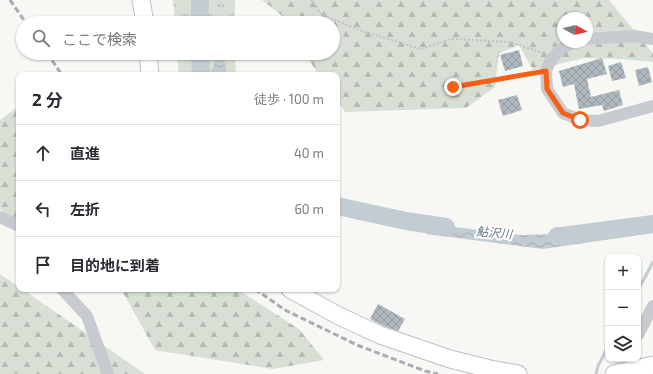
<!DOCTYPE html>
<html lang="ja">
<meta charset="utf-8">
<style>
:root{--surface:#fff;--page:#f7f7f7;--text:#2b2b33;--muted:#7c7c81;--line:#e1e1e2}
body{margin:0;font-family:"Exo 2","Noto Sans JP",sans-serif;background:var(--page);color:var(--text)}
.controls{position:absolute;right:12px;bottom:12px;display:grid;overflow:hidden;border-radius:8px;box-shadow:0 1px 3px #0004}
.controls button{width:36px;height:36px;display:grid;place-items:center;padding:0;border:0;border-bottom:1px solid var(--line);background:var(--surface);color:var(--text);font:20px sans-serif}
.compass{position:absolute;left:557px;top:12px;width:36px;height:36px;border-radius:50%;background:var(--surface);box-shadow:0 1px 3px #0004;rotate:98deg}
.stop{position:absolute;width:12px;height:12px;margin:-9px;border:3px solid #f65f16;border-radius:50%;background:#fff}
.stop.end{background:#f65f16;border-color:#fff;box-shadow:0 1px 4px #0008}
.list{margin:0;padding:0;list-style:none}
h2{display:flex;justify-content:space-between;align-items:center;height:52px;margin:0;padding:0 16px;font-size:17px}
h2 small{font-size:13px;font-weight:400;color:var(--muted)}
.list li{display:grid;grid-template-columns:26px 1fr auto;gap:12px;align-items:center;box-sizing:border-box;height:56px;padding:0 16px;border-top:1px solid var(--line)}
.list b{display:block;font-size:15px;white-space:nowrap}
.list em{font-size:13px;font-style:normal;color:var(--muted)}
.icon{flex:none;width:22px;height:22px;fill:none;stroke:currentColor;stroke-width:2;stroke-linecap:round;stroke-linejoin:round}
.map{position:relative;flex:none;width:653px;height:374px;overflow:hidden}
.search{position:absolute;background:var(--surface);box-shadow:0 1px 3px #0004;left:16px;top:16px;width:324px;height:44px;display:flex;align-items:center;gap:10px;box-sizing:border-box;padding:0 14px;border-radius:22px;color:var(--muted);font-size:15px}
.panel{position:absolute;background:var(--surface);box-shadow:0 1px 3px #0004;left:16px;top:72px;width:324px;height:220px;border-radius:8px}
.map>svg:first-child{display:block}
.grass{fill:url(#grass-tufts)}
.forest{fill:url(#forest-firs);fill-rule:evenodd}
.water{fill:url(#water-waves)}
.lines{fill:none;stroke-linecap:round;stroke-linejoin:round}
.stream{stroke:#c3ccd2;stroke-width:3}
.river{stroke:#c3ccd2;stroke-width:18}
.building{fill:url(#building-cross-hatch)}
.secondary-casing{stroke:#bbbfc5;stroke-width:19}
.path{stroke:#c0c2c5;stroke-width:2;stroke-dasharray:2 2;stroke-linecap:butt}
.street{stroke:#c7cacf;stroke-width:12}
.secondary{stroke:#fff;stroke-width:17}
.rail{stroke:#a6acb3;stroke-width:3;stroke-dasharray:6 3;stroke-linecap:butt}
.route{stroke:#f65f16;stroke-width:5}
.labels{text-anchor:middle;stroke-width:4;stroke-linejoin:round;paint-order:stroke}
.water-label{font-size:12px;font-style:italic;fill:#5f7784;stroke:#fff}
</style>
<div class="map">
<svg width="653" height="374" viewBox="0 0 653 374">
<defs>
<pattern id="grass-tufts" width="24" height="20" patternUnits="userSpaceOnUse"><rect width="24" height="20" fill="#d8e0d5"/><path d="M3 7l-1-3M5 7V3M7 7l1-3M15 17l-1-3M17 17v-4M19 17l1-3" fill="none" stroke="#b3bab3"/></pattern>
<pattern id="forest-firs" width="22" height="20" patternUnits="userSpaceOnUse"><rect width="22" height="20" fill="#d8e0d5"/><path d="M5 1l3.5 6h-7zM16 11l3.5 6h-7z" fill="#b3bab3"/></pattern>
<pattern id="water-waves" width="16" height="10" patternUnits="userSpaceOnUse"><rect width="16" height="10" fill="#c3ccd2"/><path d="M0 5q4-4 8 0t8 0" fill="none" stroke="#a2aab0"/></pattern>
<pattern id="building-cross-hatch" width="8" height="8" patternUnits="userSpaceOnUse"><rect width="8" height="8" fill="#b0b8bf"/><path d="M0 0l8 8M0 8l8-8" fill="none" stroke="#939aa1"/></pattern>
</defs>
<rect width="100%" height="100%" fill="#f7f8f4"/>
<path class="grass" d="M 173,0 L 235,0 L 235,23 L 175,23 Z
M 177,53 L 235,53 L 236,75 L 179,75 Z"/>
<path class="forest" d="M 262,0 L 609,0 L 653,53 L 653,62 L 622,59 L 584,58 L 533,70 L 519,45 L 499,53 L 495,87 L 466,108 L 345,112 L 337,100 L 337,75 L 319,75 L 304,53 L 333,53 L 333,23 L 285,23 L 281,15 ZM 563,18 L 587,18 L 587,42 L 563,42 Z
M 19,106 L 19,224 L 0,209 L 0,120 Z
M 0,274 L 19,287 L 19,289 L 22,289 L 145,374 L 0,374 Z
M 121,289 L 237,289 L 299,329 L 324,360 L 273,369 L 155,350 Z"/>
<path class="water" d="M 218,53 L 223,53 L 227,75 L 210,75 Z
M 653,216 L 653,233 L 543,249 L 426,234 L 421,223 L 521,235 L 586,233 Z"/>
<g class="lines">
<path class="stream" d="M 638,290 L 653,262
M 596,374 L 598,366 L 608,347"/>
<path class="river" d="M 199,23 L 200,0
M 200,53 L 201,75
M 337,206 L 406,221 L 446,227
M 557,236 L 562,236 L 653,224"/>
</g>
<path class="building" d="M 519,50 L 523,66 L 505,71 L 500,55 Z
M 602,58 L 607,74 L 587,79 L 591,97 L 619,90 L 623,105 L 604,111 L 602,105 L 579,109 L 574,84 L 563,87 L 559,71 Z
M 621,62 L 626,78 L 612,81 L 608,66 Z
M 648,67 L 652,82 L 639,86 L 635,70 Z
M 517,95 L 522,110 L 503,116 L 498,100 Z
M 378,304 L 405,319 L 398,331 L 384,326 L 370,319 Z"/>
<g class="lines">
<g class="secondary-casing">
<path id="secondary" d="M 141,0 L 145,23
M 148,53 L 150,75
M 290,289 L 337,315 L 380,335 L 450,359 L 490,369 L 518,374
M 614,374 L 653,365"/>
</g>
<path class="path" d="M 311,0 L 322,15 L 362,31 L 421,49 L 451,39 L 510,42 L 543,53
M 453,87 L 535,73"/>
<path class="street" d="M 587,39 L 634,36 L 653,39
M 574,42 L 561,49 L 550,61 L 546,71 L 547,89 L 563,113 L 580,120 L 598,121 L 653,106
M 0,217 L 19,226
M 62,289 L 87,316 L 108,374
M 638,335 L 653,306"/>
<use href="#secondary" class="secondary"/>
<path class="rail" d="M 10,0 L 26,23
M 47,53 L 62,75
M 255,289 L 285,310 L 357,345 L 425,371 L 438,374"/>
</g>
<g class="lines">
<path class="route" d="M 453,87 L 546,71 L 547,89 L 563,113 L 580,120"/>
</g>
<g class="labels">
<g class="water-label">
<text transform="translate(494 233) rotate(5)" y="4">鮎沢川</text>
</g>
</g>
</svg>
<div class="controls">
<button>+</button>
<button>−</button>
<button><svg class="icon" aria-label="layers" viewBox="0 0 24 24"><path d="M12 4l9 5-9 5-9-5zM3 14l9 5 9-5"/></svg></button>
</div>
<svg class="compass" viewBox="-18 -18 36 36"><path d="M0-13l5 13h-10z" fill="#e53935"/><path d="M0 13l5-13h-10z" fill="#7c7c81"/></svg>
<div class="stop" style="left:580px;top:120px"></div>
<div class="stop end" style="left:453px;top:87px"></div>
<div class="search"><svg class="icon" aria-label="search" viewBox="0 0 24 24"><circle cx="10" cy="10" r="6"/><path d="M15 15l6 6"/></svg>ここで検索</div>
<section class="panel">
<h2>2 分<small>徒歩 · 100 m</small></h2>
<ul class="list">
<li><svg class="icon" aria-label="ahead" viewBox="0 0 24 24"><path d="M12 20V5M6 11l6-6 6 6"/></svg><div><b>直進</b></div><em>40 m</em></li>
<li><svg class="icon" aria-label="left" viewBox="0 0 24 24"><path d="M17 20v-9H6M10 6l-5 5 5 5"/></svg><div><b>左折</b></div><em>60 m</em></li>
<li><svg class="icon" aria-label="arrive" viewBox="0 0 24 24"><path d="M6 21V4h12l-3 4 3 4H6"/></svg><div><b>目的地に到着</b></div></li>
</ul>
</section>
</div>
